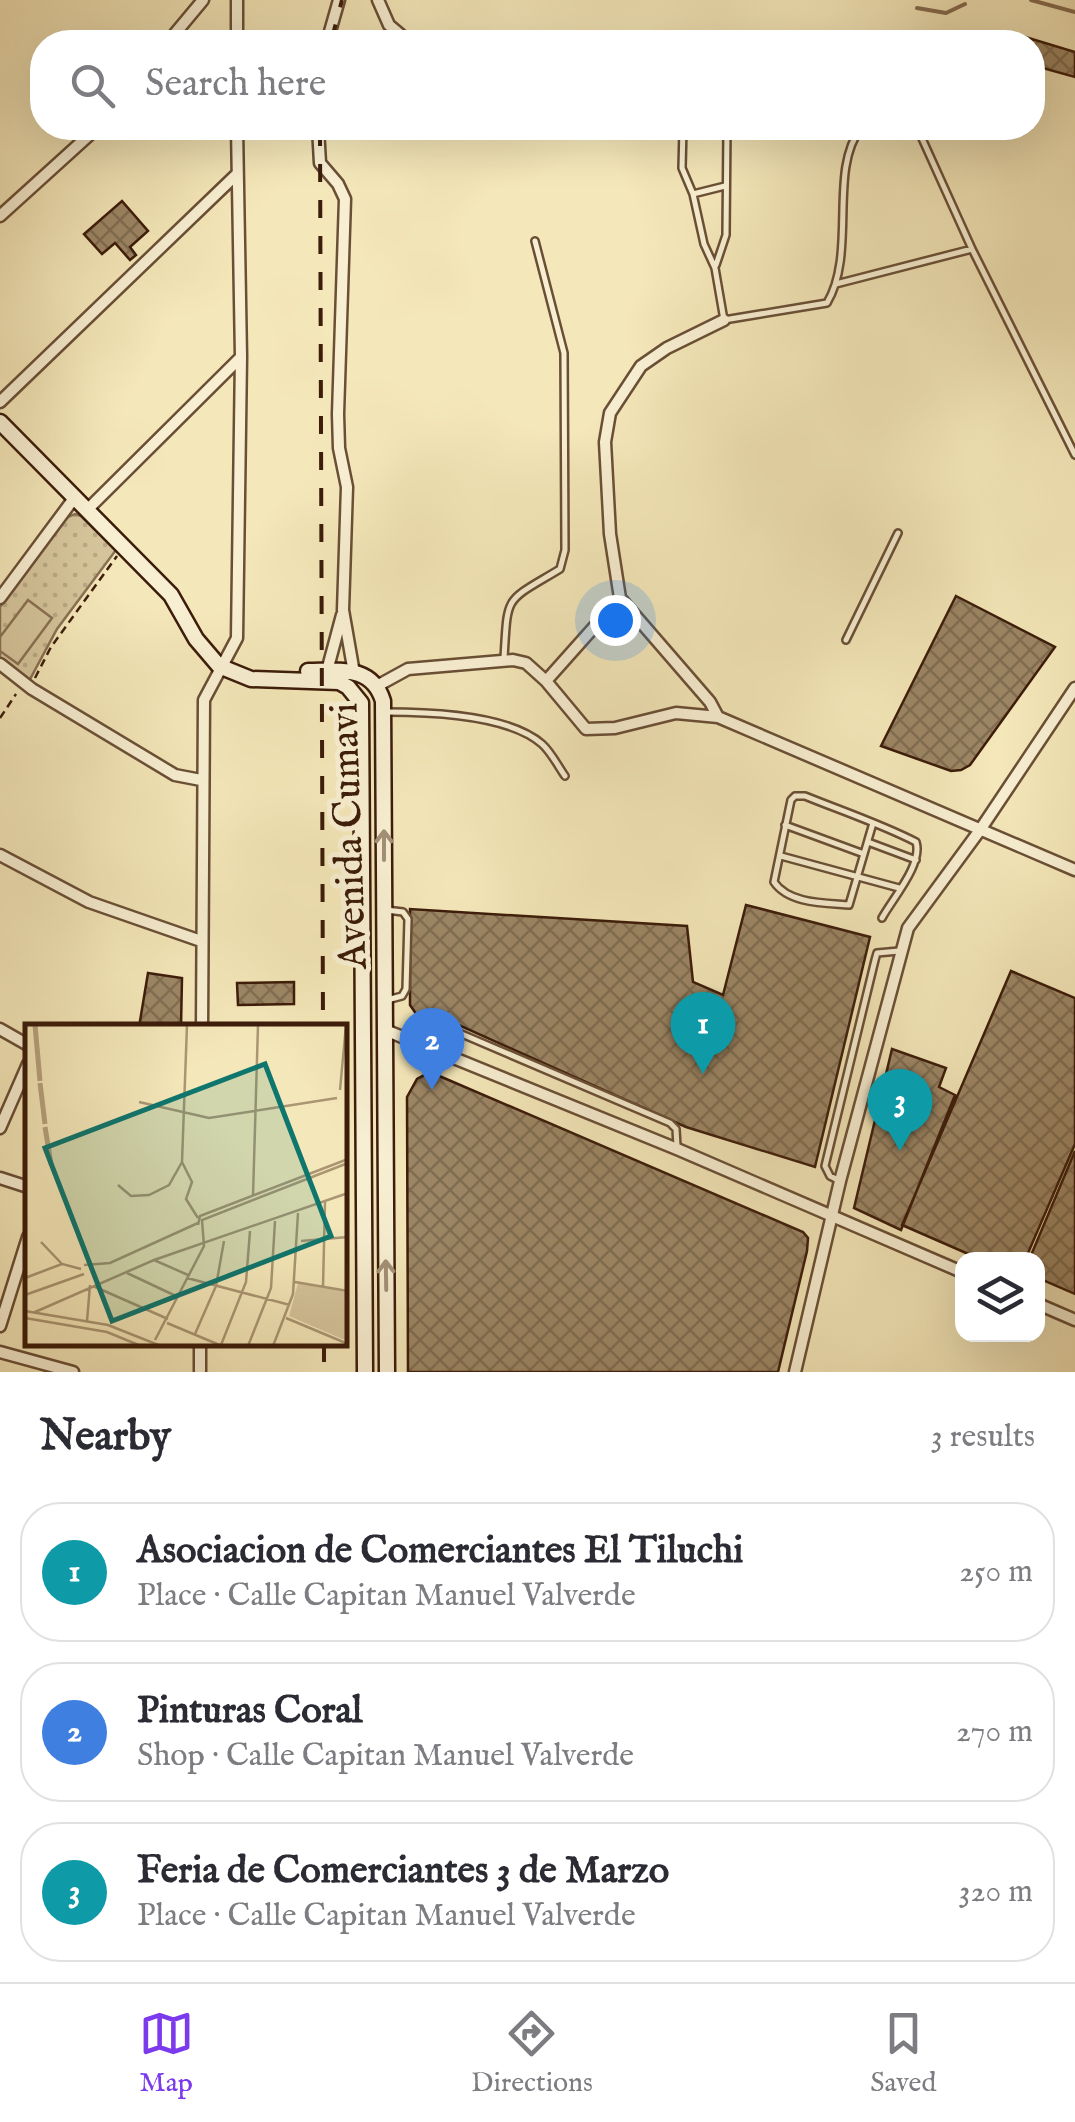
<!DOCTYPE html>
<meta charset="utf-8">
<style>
:root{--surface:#fff;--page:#f7f7f7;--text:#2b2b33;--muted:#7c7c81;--line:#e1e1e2;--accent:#7c3aed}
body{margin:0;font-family:"IM FELL English",serif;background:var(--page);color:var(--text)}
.controls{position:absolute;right:30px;bottom:30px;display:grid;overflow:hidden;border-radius:20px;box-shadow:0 10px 40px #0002}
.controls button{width:90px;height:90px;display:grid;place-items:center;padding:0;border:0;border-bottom:2px solid var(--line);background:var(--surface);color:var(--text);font:50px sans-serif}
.you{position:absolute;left:615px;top:620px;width:35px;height:35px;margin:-25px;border:8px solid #fff;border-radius:50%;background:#1a73e8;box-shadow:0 0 0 15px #1a73e833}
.badge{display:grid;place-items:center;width:65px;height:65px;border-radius:50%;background:var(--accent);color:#fff;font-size:32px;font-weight:700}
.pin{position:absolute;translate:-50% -82px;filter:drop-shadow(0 2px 5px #0008)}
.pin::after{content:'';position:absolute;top:52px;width:35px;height:30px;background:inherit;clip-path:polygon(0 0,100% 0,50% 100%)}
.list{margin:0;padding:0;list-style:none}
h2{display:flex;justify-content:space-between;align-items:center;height:130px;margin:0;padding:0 40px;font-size:42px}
h2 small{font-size:32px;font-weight:400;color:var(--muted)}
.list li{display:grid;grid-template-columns:65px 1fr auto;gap:30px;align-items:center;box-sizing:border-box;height:140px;margin:0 20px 20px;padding:0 20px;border:2px solid var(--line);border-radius:40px}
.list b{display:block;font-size:38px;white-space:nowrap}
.list p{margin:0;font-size:32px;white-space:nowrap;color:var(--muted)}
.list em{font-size:32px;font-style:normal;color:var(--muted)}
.icon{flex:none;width:55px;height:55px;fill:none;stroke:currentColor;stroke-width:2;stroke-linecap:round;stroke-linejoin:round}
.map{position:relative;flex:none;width:1075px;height:1372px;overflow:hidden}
.search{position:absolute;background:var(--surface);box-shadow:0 10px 40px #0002;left:30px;right:30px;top:30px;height:110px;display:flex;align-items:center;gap:25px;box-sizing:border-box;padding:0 35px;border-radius:40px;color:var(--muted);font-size:38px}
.sheet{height:610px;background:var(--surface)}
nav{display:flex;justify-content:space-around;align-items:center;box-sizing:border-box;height:140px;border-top:2px solid var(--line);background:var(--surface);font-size:28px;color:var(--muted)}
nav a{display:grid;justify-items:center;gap:5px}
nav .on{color:var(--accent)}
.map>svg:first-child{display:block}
.park{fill:url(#park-dots);stroke:#887052;stroke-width:2.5}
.pitch{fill:#d5c49b;stroke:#887052;stroke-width:2.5}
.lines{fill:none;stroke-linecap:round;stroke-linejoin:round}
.stream{stroke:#856c50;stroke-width:4}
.building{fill:url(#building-cross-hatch);stroke:#3c1c0a;stroke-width:2.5}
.lane-casing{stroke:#6a4f36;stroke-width:10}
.street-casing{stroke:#6a4f36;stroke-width:15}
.secondary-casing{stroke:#3c1c0a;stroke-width:19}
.path{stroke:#3c1c0a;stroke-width:2.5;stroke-dasharray:8 5;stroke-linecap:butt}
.lane{stroke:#f8efd2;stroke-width:5}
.street{stroke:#f8efd2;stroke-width:10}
.secondary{stroke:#f8efd2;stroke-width:14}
.rail{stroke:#3c1c0a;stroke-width:4;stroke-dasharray:18 18;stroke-linecap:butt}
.oneway{stroke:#a39078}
.labels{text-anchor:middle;stroke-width:10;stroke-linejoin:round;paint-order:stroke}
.street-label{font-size:40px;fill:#3c1c0a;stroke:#f8efd2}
.inset-river{fill:none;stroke:#b5a27e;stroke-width:5}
.inset-road{fill:none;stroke:#aa9673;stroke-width:2.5}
.view{fill:#0f766e;fill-opacity:0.15;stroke:#0f766e;stroke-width:5}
.inset-edge{fill:none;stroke:#3c1c0a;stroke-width:5}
</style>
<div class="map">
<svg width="1075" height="1372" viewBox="0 0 1075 1372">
<defs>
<pattern id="park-dots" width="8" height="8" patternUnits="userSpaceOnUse" patternTransform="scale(2.5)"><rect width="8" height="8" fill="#d5c49b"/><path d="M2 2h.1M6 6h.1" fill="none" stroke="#b8a884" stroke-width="1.8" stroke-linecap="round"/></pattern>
<pattern id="building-cross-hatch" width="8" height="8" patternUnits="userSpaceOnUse" patternTransform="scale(2.5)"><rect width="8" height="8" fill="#9c8665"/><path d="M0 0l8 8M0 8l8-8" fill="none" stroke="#806d51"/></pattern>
</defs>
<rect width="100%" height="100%" fill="#f4e7b9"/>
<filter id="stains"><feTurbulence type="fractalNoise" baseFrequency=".002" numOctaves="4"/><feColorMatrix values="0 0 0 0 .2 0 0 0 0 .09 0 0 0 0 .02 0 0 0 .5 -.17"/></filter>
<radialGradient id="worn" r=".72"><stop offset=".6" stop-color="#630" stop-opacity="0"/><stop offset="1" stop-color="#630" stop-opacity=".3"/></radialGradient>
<path class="park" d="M 75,514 L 81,516 L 116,550 L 57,629 L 29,681 L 0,658 L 0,607 L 65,518 Z"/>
<path class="pitch" d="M 28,600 L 52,618 L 18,664 L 0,651 L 0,637 Z"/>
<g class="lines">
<path class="stream" d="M 1031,0 L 1075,12
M 917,8 L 946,13 L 965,4"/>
</g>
<path class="building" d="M 1022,36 L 1075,52 L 1075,77 L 1032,65 L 1032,42 L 1020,42 Z
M 122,201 L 148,231 L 130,247 L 136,255 L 130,260 L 115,243 L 102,254 L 84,234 Z
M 956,596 L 1055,647 L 970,765 L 961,770 L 951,771 L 881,746 Z
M 746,905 L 870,937 L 815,1167 L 686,1127 L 452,1022 L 419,1018 L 410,1005 L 410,909 L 687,926 L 693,982 L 723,995 Z
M 1011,971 L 1075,998 L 1075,1144 L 1025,1260 L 982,1260 L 902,1225 Z
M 148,973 L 182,978 L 181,1027 L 139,1027 Z
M 294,982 L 294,1004 L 238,1005 L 237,983 Z
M 892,1049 L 946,1068 L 939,1087 L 955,1095 L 901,1230 L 854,1208 Z
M 430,1072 L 803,1232 L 808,1238 L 807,1251 L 778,1372 L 408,1372 L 407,1097 L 417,1079 Z
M 1075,1151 L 1075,1294 L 1038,1278 L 1038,1260 L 1029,1260 Z"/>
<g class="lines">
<g class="lane-casing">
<path id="lane" d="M 683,128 L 682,168 L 693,194 L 704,244 L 715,268 L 724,320 L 827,303 C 857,253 828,170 861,128
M 910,128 L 920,134 L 972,249 L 1075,455
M 693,194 L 725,186
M 716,265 L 726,235 L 727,128
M 836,284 L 972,249
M 846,640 L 898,533
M 504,658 C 508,593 504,603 560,569 L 565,550 L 564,353 L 535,241
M 387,712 C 429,712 509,715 542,744 C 551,752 558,766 565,776
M 873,823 L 849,905 C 825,903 789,904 774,882 L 791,800 L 795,796 L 805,796 C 842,811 881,824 916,842 C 923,864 893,898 882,918
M 785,825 L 864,854
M 868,842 L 916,860
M 781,856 L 899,888
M 386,910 L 403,912 L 408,919 L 406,989 L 402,996 L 387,1000
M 421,1042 L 433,1029 L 450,1029 L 670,1123 L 676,1129 L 677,1146
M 840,1181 L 830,1176 L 825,1166 L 875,960 L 877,953 L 899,951"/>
</g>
<g class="street-casing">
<path id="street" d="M 378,0 L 389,25 L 408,41
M 168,42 L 203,0
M 237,42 L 237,0
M 327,42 L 339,0
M 318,128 L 320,163 L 338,184 L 345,199 L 338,414 L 339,448 L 347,487 L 343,610 L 354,673
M 0,216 L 97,128
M 724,320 L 667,348 L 641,366 L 610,413 L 605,442 L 610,534 L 620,598 L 710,702 L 718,717 L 1075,870
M 0,402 L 237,174
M 87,510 L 241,357
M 0,598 L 75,497
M 0,664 L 32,689 L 175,775 L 201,780
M 327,671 L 342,615
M 546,681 L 620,598
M 377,686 L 408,669 L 513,660 L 526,663 L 546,681 L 586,729 L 615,728 L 676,713 L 718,717
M 0,855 L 89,902 L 201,941
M 202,1027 L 204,700 L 237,638 L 241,357 L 237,128
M 0,1029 L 28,1045
M 385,1030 L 677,1149 L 962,1272
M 0,1128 L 28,1064
M 0,1178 L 28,1187
M 1038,1304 L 1075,1320
M 0,1326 L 28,1237
M 0,1352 L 73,1372
M 200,1372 L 200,1344
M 795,1372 L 840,1181 L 908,928 L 980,830 L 1075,688"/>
</g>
<g class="secondary-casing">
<path id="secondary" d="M 0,422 L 171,595 L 196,639 L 219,666 L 251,679 L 339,682 L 348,687 L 361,703 L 365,1372
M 308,671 C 340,671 372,665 383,701 L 387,1372"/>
</g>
<path class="path" d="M 35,678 L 51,647 L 117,556
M 0,718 L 16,694"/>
<use href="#lane" class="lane"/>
<use href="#street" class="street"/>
<use href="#secondary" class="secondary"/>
<path class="rail" d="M 331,42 L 342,0
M 320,128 L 323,1027
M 324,1344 L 324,1372"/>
</g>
<defs><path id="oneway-shaft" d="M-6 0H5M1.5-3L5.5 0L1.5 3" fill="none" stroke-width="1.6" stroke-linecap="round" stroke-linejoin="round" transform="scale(2.5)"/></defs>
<g class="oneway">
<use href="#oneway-shaft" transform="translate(384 845) rotate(-90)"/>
<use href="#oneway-shaft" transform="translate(386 1275) rotate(-91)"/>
</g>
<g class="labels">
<g class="street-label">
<text transform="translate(347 836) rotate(-92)" y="14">Avenida Cumavi</text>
</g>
</g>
<g transform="translate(25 1024)">
<rect width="322" height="322" fill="#f4e7b9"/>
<path d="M 273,259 L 322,268 L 322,317 L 264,292 Z" fill="#d5c49b"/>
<path class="inset-river" d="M 10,1 L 15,57M 15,59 L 20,100M 20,103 L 26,140"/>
<path class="inset-road" d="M 315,66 L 321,1M 114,78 L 184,94 L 312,74M 157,138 L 167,158 L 161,175 L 173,194M 93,161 L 106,172 L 124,171 L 144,161 L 157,138 L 162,1M 228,172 L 233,1M 173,201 L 175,192 L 323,135M 276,217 L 323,213M 16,218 L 37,240 L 56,245M 129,236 L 163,251M 59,241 L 85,239 L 173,199M 102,249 L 153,273M 0,254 L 37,240M 162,254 L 265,281M 270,258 L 323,267M 68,262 L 143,295M 298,263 L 300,178M 0,271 L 59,250M 0,287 L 83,301 L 136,322M 10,288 L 129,236 L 323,169M 0,294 L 82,308 L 116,322M 261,294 L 323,320M 62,297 L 65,261M 142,299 L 197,322M 170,310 L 191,262 L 199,217M 130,316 L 179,222 L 177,196 L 323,139M 196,321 L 221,258 L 225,207M 223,322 L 246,264 L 250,197M 248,322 L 268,270 L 273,189"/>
<path class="view" d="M 240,40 L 306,212 L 87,297 L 20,124 Z"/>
<rect width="322" height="322" class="inset-edge"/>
</g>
<rect width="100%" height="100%" filter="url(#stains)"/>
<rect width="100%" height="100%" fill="url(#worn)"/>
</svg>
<div class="controls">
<button><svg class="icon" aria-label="layers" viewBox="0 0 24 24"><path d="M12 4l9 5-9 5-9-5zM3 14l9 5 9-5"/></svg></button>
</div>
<div class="you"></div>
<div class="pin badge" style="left:703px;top:1074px;background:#0f9aa8">1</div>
<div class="pin badge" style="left:432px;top:1090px;background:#3f7fe0">2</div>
<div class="pin badge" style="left:900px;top:1151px;background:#0f9aa8">3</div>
<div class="search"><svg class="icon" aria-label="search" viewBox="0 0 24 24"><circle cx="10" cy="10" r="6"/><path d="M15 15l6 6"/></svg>Search here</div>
</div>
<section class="sheet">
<h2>Nearby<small>3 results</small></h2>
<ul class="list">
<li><span class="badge" style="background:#0f9aa8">1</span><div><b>Asociacion de Comerciantes El Tiluchi</b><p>Place · Calle Capitan Manuel Valverde</p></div><em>250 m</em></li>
<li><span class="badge" style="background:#3f7fe0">2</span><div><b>Pinturas Coral</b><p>Shop · Calle Capitan Manuel Valverde</p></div><em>270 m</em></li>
<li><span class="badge" style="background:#0f9aa8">3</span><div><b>Feria de Comerciantes 3 de Marzo</b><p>Place · Calle Capitan Manuel Valverde</p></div><em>320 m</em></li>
</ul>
</section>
<nav>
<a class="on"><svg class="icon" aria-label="map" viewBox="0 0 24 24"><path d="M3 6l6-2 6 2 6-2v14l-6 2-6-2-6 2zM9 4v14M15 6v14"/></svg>Map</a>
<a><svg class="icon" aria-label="directions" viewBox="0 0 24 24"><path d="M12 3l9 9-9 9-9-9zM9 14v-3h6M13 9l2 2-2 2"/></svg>Directions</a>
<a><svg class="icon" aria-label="saved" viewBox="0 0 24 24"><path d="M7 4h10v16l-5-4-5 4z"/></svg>Saved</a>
</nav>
